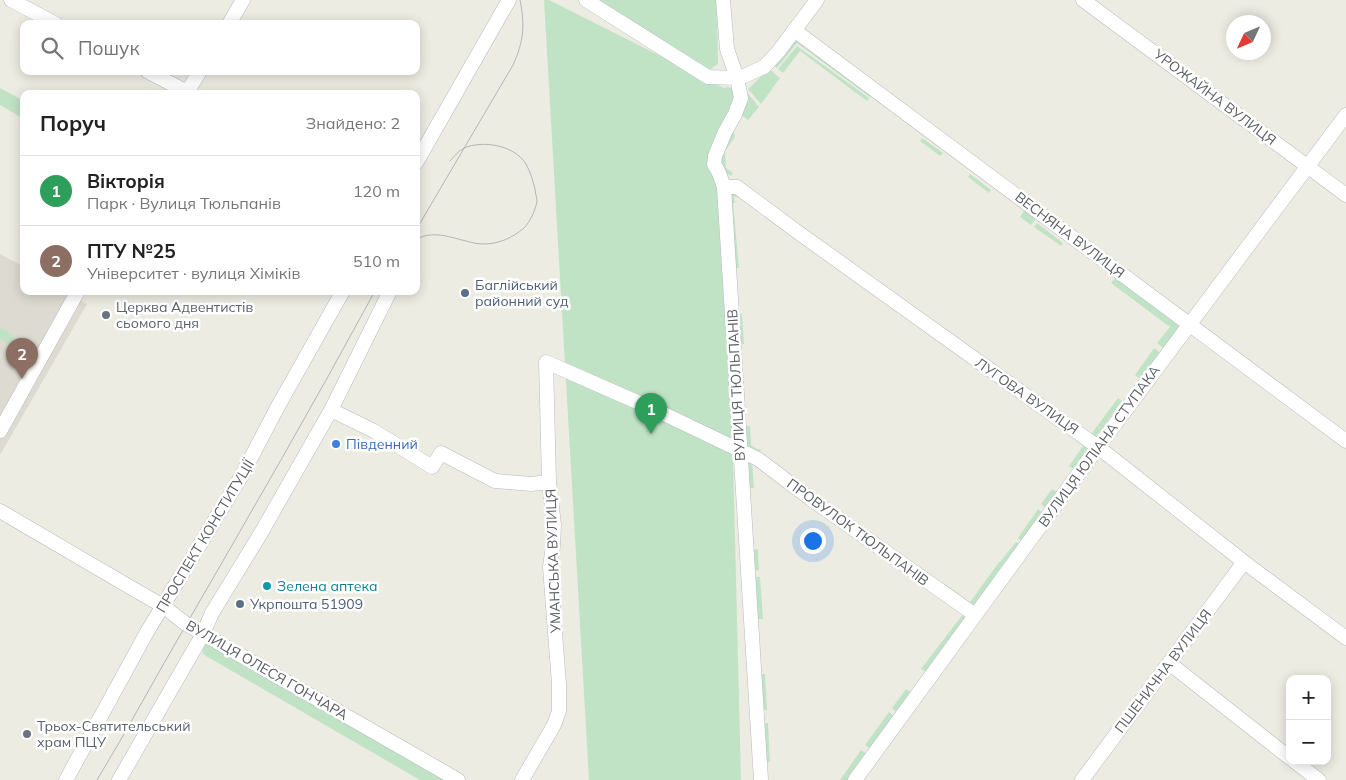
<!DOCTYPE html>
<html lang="uk">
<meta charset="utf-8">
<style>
:root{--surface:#fff;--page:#f2f2f2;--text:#222;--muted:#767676;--line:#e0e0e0;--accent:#0b8043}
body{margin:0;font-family:Mulish,sans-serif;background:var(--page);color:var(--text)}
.controls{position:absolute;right:15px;bottom:15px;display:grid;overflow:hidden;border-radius:10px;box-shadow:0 2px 12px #0003}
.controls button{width:45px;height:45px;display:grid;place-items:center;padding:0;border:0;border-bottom:1px solid var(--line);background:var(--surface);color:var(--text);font:25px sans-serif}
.compass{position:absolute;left:1226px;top:15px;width:45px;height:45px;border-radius:50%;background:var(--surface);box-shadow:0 2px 12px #0003;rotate:226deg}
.you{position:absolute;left:812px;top:540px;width:18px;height:18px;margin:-12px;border:4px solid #fff;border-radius:50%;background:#1a73e8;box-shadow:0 0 0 8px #1a73e833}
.badge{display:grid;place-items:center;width:32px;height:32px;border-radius:50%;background:var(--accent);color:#fff;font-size:16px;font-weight:700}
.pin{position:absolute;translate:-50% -41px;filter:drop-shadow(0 1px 2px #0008)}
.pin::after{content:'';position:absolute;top:26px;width:18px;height:15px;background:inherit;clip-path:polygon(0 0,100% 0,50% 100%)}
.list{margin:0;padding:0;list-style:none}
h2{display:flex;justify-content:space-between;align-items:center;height:65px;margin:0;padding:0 20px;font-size:21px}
h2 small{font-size:16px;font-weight:400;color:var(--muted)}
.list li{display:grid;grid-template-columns:32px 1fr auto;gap:15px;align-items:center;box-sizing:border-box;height:70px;padding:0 20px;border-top:1px solid var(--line)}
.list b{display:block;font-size:19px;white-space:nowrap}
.list p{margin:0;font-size:16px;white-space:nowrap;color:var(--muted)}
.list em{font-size:16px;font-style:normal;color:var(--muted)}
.icon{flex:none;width:28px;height:28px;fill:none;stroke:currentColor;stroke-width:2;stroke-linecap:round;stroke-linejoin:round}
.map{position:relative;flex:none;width:1346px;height:780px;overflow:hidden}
.search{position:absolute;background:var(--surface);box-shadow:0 2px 12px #0003;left:20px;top:20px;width:400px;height:55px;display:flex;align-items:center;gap:12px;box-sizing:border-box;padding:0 18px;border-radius:10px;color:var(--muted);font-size:19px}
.panel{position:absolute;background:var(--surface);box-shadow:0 2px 12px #0003;left:20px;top:90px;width:400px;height:205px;border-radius:10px}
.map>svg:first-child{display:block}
.education{fill:#dddbd1}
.green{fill:#c1e3c5}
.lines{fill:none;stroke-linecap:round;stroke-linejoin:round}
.minor-casing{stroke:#b8babf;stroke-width:15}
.minor{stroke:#fff;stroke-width:14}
.tram{stroke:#b4b5b5;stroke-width:1}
.service-dot{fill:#5c6f8a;stroke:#fff;stroke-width:2}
.worship-dot{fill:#6b7280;stroke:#fff;stroke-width:2}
.shop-dot{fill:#3f7fe0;stroke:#fff;stroke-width:2}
.culture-dot{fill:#0f9aa8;stroke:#fff;stroke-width:2}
.labels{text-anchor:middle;stroke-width:5;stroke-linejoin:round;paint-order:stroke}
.street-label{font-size:14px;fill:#5b5e63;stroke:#fff}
.service-label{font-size:14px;fill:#4e5e75;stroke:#fff;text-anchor:start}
.worship-label{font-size:14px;fill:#5b616d;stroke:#fff;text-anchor:start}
.shop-label{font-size:14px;fill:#366cbe;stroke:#fff;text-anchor:start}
.culture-label{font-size:14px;fill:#0d838f;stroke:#fff;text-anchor:start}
</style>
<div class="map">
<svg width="1346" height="780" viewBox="0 0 1346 780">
<rect width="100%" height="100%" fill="#edece3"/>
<path class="education" d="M 0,254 L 24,267 L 24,291 L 65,291 L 87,304 L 0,455 Z"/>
<path class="green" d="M 544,0 L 549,0 L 724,88 L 728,87 L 736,90 L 732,126 L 735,137 L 725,151 L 726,168 L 733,173 L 731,176 L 726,173 L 741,780 L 589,780 Z
M 591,0 L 717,0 L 718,64 L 709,70 Z
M 797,40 L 873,94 L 870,97 L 797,43 L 777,68 L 773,65 L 792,43 Z
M 797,46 L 869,98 L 867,101 L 800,51 L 783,73 L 778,69 Z
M 769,69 L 780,78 L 761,104 L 748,89 Z
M 0,88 L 24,101 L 24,119 L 0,105 Z
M 746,91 L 759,107 L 748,120 L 738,112 Z
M 922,138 L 943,153 L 940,156 L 920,141 Z
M 970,174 L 991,190 L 989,193 L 968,177 Z
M 732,192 L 740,196 L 734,197 L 735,203 L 733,203 L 739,268 L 732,268 L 729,194 Z
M 1025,209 L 1037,217 L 1031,225 L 1020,217 Z
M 1037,223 L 1063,243 L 1061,246 L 1034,227 Z
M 1117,276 L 1184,325 L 1166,350 L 1157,343 L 1170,327 L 1111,283 Z
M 742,314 L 744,344 L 737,344 L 735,315 Z
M 0,327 L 14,336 L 14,339 L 12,343 L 9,344 L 0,339 Z
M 1154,348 L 1163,355 L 1143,381 L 1135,375 Z
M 1118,398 L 1122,401 L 1095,438 L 1090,434 L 1090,433 L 1092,433 Z
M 750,426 L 751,445 L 757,449 L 762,450 L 759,452 L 750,449 L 744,444 L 742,427 Z
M 1069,431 L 1090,447 L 1076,471 L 1069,466 L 1083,446 L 1067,434 Z
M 745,456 L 752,461 L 754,488 L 747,488 Z
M 1052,489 L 1060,494 L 1048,510 L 1041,504 Z
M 1038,509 L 1044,514 L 1023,542 L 1018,538 Z
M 1016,542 L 1021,545 L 979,607 L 971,608 L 942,588 L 945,584 L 970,602 L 999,562 L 1000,562 Z
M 758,549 L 759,570 L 752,571 L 751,551 Z
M 752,577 L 760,577 L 763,619 L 755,619 Z
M 963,614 L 972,614 L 929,674 L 921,669 Z
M 210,643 L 447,780 L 420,780 L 206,656 L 203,654 L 202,648 L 206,644 Z
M 756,674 L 765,674 L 767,710 L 758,710 Z
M 906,689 L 915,695 L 900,715 L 892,708 Z
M 889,712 L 898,719 L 872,750 L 865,745 Z
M 759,723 L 768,723 L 770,762 L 762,761 Z
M 861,750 L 869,755 L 852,780 L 840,780 Z"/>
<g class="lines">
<g class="minor-casing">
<path id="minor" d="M 11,0 L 56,24
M 586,0 L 708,77 L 737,78 L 744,76 L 764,67 L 778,52 L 817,0
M 723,0 L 727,49 L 737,78 L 741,98 L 735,114 L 725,132 L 715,156 L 714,164 L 719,173 L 724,187 L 761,780
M 1083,0 L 1346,195
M 229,24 L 243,0
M 794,30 L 1346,441
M 147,71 L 187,92
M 186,94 L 200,71
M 416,163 L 509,0
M 724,187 L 737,187 L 799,233 L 1098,447 L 1244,562 L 1346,638
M 331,410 L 374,431 L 432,467 L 441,453 L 495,481 L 531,484 L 549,482
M 0,431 L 78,291
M 0,511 L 135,590 L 163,606 L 186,624 L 458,780
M 1169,663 L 1290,758
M 1294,761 L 1319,780
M 66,780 L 147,632 L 242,475 L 277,408 L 343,291
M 119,780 L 203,634 L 212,613 L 261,533 L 331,410 L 390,291
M 522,780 L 554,725 L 559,711 L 559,684 L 550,567 L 553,546 L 554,525 L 549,482 L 546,362 L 660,412 L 758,459 L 811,499 L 975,615
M 855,780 L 1098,447 L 1346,115
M 1082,780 L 1244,562"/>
</g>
<use href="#minor" class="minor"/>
<path class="tram" d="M 416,230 L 513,65 C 524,41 525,25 520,0
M 416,240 C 435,226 464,244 483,244 C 499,244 512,238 524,228 C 530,222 536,209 537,201 C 537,197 535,193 535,189 C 533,181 530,171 526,164 C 514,145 483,140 464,148 C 458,151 454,157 450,161
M 97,780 C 128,729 156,676 186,625 C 250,514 314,404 375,291"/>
</g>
<g class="service-dot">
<circle cx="465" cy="293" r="5"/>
<circle cx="240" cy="604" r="5"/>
</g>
<g class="worship-dot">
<circle cx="106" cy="315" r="5"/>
<circle cx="27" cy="734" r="5"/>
</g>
<circle class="shop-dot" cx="336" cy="444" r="5"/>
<circle class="culture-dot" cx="267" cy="586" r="5"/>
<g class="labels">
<g class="street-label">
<text transform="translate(1215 97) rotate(37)" y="5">УРОЖАЙНА ВУЛИЦЯ</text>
<text transform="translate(1070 235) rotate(37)" y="5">ВЕСНЯНА ВУЛИЦЯ</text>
<text transform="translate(736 385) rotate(-93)" y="5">ВУЛИЦЯ ТЮЛЬПАНІВ</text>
<text transform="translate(1027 396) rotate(35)" y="5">ЛУГОВА ВУЛИЦЯ</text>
<text transform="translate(1099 446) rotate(-54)" y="5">ВУЛИЦЯ ЮЛІАНА СТУПАКА</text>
<text transform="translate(858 532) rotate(36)" y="5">ПРОВУЛОК ТЮЛЬПАНІВ</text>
<text transform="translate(205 536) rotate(-59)" y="5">ПРОСПЕКТ КОНСТИТУЦІЇ</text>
<text transform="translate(553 561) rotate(-92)" y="5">УМАНСЬКА ВУЛИЦЯ</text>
<text transform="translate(267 670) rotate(30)" y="5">ВУЛИЦЯ ОЛЕСЯ ГОНЧАРА</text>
<text transform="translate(1163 671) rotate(-53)" y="5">ПШЕНИЧНА ВУЛИЦЯ</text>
</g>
<g class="service-label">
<text x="475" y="290">Баглійський<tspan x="475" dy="16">районний суд</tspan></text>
<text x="250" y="609">Укрпошта 51909</text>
</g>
<g class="worship-label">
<text x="116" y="312">Церква Адвентистів<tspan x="116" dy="16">сьомого дня</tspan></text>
<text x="37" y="731">Трьох-Святительський<tspan x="37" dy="16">храм ПЦУ</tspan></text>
</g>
<g class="shop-label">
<text x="346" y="449">Південний</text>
</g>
<g class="culture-label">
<text x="277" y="591">Зелена аптека</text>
</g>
</g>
</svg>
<div class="controls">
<button>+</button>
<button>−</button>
</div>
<svg class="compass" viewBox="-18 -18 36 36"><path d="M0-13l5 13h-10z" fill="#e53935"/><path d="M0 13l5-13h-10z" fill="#767676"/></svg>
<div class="you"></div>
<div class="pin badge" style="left:651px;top:434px;background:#2e9e5b">1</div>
<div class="pin badge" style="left:22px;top:379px;background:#8d6e63">2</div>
<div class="search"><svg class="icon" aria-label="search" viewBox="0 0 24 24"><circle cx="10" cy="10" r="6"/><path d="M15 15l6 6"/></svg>Пошук</div>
<section class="panel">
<h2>Поруч<small>Знайдено: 2</small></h2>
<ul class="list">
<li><span class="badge" style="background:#2e9e5b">1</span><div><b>Вікторія</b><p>Парк · Вулиця Тюльпанів</p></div><em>120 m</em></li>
<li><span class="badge" style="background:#8d6e63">2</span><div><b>ПТУ №25</b><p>Університет · вулиця Хіміків</p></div><em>510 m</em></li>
</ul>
</section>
</div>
